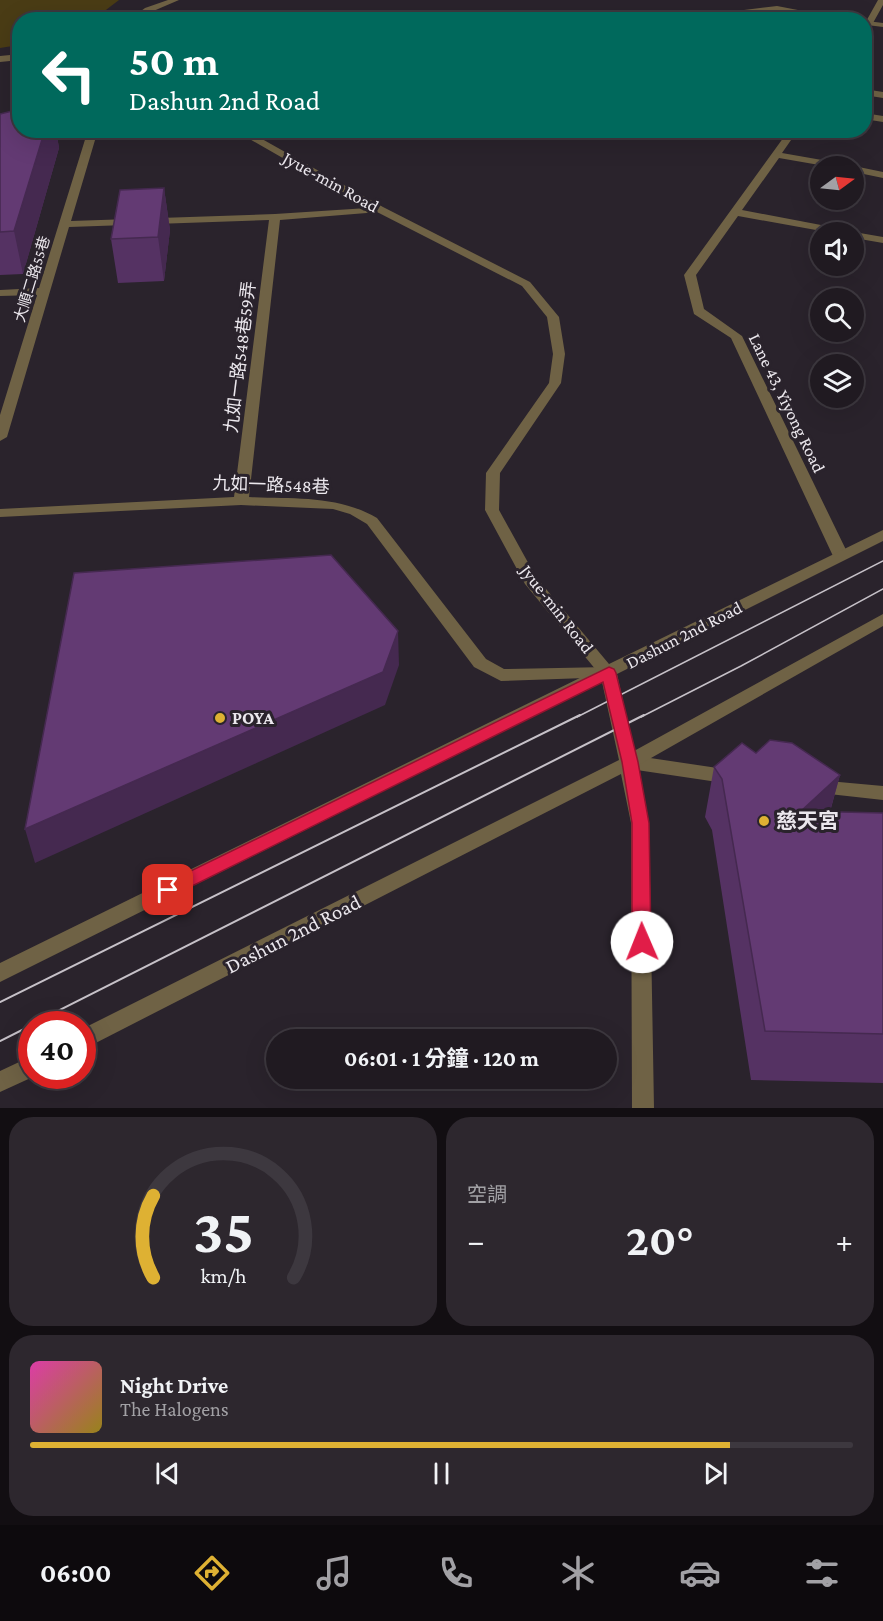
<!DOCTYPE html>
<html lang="zh-TW">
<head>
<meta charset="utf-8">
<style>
  :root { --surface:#201a21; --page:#2d272e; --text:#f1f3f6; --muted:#a2a1a5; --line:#3d383f; --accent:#deb133 }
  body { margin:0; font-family:"Crimson Pro","Noto Sans TC",serif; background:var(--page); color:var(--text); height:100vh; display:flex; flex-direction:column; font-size:22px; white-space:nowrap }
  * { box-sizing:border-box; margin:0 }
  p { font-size:20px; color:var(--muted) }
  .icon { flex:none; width:33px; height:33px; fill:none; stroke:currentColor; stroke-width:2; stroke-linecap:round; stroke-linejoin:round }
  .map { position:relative; height:1108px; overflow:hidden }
  .side { display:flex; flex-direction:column; gap:9px; padding:9px; background:#120e12; flex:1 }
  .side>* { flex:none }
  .banner { position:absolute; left:12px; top:12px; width:860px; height:126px; border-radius:24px; box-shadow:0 6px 24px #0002,0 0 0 2px var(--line); background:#00695c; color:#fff; overflow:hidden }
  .needle { width:39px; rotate:75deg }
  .controls { position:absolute; left:810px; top:156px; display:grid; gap:12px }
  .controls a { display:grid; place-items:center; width:54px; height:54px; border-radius:50%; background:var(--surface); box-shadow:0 6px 24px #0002,0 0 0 2px var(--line); font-size:30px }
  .speed { position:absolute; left:18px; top:1011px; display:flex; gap:12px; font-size:30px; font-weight:700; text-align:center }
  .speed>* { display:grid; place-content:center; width:78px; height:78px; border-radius:50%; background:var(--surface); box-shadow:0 6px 24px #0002,0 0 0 2px var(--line); line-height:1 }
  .speed .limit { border:9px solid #d22; background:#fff; color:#111 }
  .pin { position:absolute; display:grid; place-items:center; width:51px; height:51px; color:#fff; margin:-26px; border-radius:12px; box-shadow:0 3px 9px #0006 }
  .me { position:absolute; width:66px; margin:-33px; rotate:359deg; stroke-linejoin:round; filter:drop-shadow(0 0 4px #0008) }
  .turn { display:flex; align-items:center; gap:21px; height:126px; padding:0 18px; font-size:27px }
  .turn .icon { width:78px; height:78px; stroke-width:2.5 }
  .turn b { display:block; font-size:42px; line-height:51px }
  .big { font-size:45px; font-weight:700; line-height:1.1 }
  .side .card { flex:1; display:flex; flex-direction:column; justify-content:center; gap:9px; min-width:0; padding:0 21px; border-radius:24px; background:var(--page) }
  .side .dial { align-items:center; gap:0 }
  .dial svg { height:156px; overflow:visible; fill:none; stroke:var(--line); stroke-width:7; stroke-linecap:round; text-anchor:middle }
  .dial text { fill:var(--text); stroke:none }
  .song { display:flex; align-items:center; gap:18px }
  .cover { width:72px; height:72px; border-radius:9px; background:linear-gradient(135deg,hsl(320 70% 55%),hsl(50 70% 35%)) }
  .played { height:6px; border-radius:3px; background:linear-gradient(90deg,var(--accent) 85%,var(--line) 85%) }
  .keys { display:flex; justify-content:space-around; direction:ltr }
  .heat { display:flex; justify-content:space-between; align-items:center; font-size:33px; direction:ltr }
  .side .tiles { flex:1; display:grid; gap:9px; grid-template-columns:1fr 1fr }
  .card:last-child { grid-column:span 2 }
  .trip { position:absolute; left:266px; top:1029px; width:351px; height:60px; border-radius:30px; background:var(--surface); box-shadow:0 6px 24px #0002,0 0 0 2px var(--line); font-weight:700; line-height:60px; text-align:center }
  .tab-bar { display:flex; height:96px; justify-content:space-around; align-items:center; background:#0d0a0d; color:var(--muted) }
  .tab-bar .icon { width:42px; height:42px }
  .tab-bar .selected { color:var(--accent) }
  .tab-bar b { font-size:27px; color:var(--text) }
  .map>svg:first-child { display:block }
  .green { fill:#4a3c15 }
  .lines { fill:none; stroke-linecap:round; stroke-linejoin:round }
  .service { fill:#6f6245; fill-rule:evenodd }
  .minor { fill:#6f6245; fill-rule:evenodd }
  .tertiary { fill:#6f6245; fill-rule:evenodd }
  .tram-far1 { stroke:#c6c1c8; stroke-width:1.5 }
  .tram { stroke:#c6c1c8; stroke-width:2 }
  .wall { fill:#553263 }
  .shaded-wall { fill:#452950 }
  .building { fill:#633a73; stroke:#452950; stroke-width:1.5 }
  .route { fill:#e11d48; stroke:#92132f; stroke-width:1.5 }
  .poi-dot { fill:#deb133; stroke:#2a232c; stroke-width:2 }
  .labels { text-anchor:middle; stroke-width:6; stroke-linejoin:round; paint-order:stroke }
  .far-street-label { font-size:15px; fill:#ebe7ed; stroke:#2a232c }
  .street-label { font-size:18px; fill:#ebe7ed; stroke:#2a232c }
  .poi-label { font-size:18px; font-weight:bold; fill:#ebe7ed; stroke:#2a232c; text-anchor:start }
  .near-poi-label { font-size:21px; font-weight:bold; fill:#ebe7ed; stroke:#2a232c; text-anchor:start }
  .near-street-label { font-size:21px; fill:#ebe7ed; stroke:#2a232c }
</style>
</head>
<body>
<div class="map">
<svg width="883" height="1108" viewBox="0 0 883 1108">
  <rect width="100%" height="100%" fill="#2a232c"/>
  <path class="green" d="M 0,0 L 119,0 L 94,19 L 20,20 L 19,45 L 0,48 Z"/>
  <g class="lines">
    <path class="service" d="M 878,0 L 883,0 L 883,5 L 868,32 L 864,34 L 864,25 Z
      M 777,6 L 850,20 C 825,20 800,10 776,11 C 739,11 702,20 664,20 Z
      M 20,54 L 20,60 L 0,62 L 0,56 Z
      M 864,89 L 883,92 L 883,98 L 864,95 Z
      M 864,113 L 883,116 L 883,122 L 864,119 Z
      M 63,130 L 80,130 L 0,154 L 0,148 Z
      M 88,130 L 98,130 L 71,221 L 275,214 L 383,207 L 383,211 L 379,212 L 280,220 L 249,497 C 293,499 338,495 377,518 L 486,659 L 504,669 L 608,667 L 614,669 L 616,673 L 614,677 L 501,681 L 474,667 L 367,524 L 350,514 L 333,509 L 241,505 L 0,517 L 0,509 L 234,497 L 269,220 L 69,227 L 7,437 L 0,441 L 0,415 L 37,295 L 0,296 L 0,290 L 39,288 Z
      M 789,130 L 798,130 L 782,153 L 839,163 L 844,166 L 825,166 L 779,158 L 742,210 L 842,229 L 847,232 L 827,232 L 738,216 L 696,275 L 704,309 L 742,336 L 849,556 L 841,561 L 833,556 L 731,338 L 694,314 L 684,275 Z
      M 852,166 L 854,166 L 883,172 L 883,178 L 854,172 Z
      M 851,232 L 854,232 L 883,237 L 883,243 L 854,238 L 854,232 Z
      M 630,755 L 731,770 L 737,772 L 740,777 L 737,782 L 731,784 L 630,769 L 624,767 L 621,762 L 624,757 Z
      M 817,780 L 883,786 L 883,800 L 811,792 L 808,787 L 811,782 Z"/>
    <path class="minor" d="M 867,21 L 883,23 L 883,27 L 867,25 Z"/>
    <path class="tertiary" d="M 168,0 L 179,0 L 151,12 L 139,20 L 129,20 L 145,8 Z
      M 234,130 L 246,130 L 383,207 L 530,282 L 559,317 L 565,354 L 561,383 L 500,473 L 499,510 L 536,577 L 609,664 L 883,530 L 883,541 L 617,674 L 634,751 L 883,614 L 883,626 L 637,766 L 649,823 L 654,1108 L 632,1108 L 631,823 L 621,774 L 82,1050 L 82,1029 L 619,760 L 602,682 L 0,982 L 0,963 L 596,670 L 525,584 L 485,510 L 486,473 L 549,383 L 553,354 L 547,317 L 522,286 L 375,211 Z
      M 32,1056 L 32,1076 L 35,1076 L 0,1092 L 0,1071 Z"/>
    <path class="tram-far1" d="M 577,717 L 883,561
      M 641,717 L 741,666 L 883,589"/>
    <path class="tram" d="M 0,1002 L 580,715
      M 32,1024 L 644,715
      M 0,1041 L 32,1025"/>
  </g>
  <path class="wall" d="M 0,114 L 20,130 L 56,130 L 59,148 L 23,274 L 0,275 Z
    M 164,188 L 170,230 L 164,281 L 118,283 L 111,239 Z
    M 756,753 L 840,775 L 830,812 L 883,813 L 883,1083 L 751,1080 L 712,830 L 705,817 L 714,767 Z"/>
  <path class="shaded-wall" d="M 45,130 L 56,130 L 59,148 L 23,274 L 14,231 Z
    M 164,188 L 170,230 L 164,281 L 158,237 Z
    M 398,631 L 399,665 L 385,705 L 35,863 L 25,829 Z
    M 840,775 L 826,825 L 801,811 Z"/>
  <path class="building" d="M 16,110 L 20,110 L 20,130 L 45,130 L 14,231 L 0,232 L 0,114 Z
    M 164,188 L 158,237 L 111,239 L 120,190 Z
    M 331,555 L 398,631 L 383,672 L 25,829 L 74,573 Z
    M 770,740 L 792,743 L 840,775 L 801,811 L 883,813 L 883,1034 L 765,1031 L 722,779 L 714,767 L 742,743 L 756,753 Z"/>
  <path class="route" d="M 609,667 L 614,669 L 616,673 L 638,762 L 649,823 L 651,942 L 648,947 L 642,950 L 635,947 L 632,942 L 632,823 L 622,762 L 603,682 L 174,895 L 168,897 L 162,895 L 159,890 L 162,885 Z"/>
  <g class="poi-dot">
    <circle cx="220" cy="718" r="6"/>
    <circle cx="764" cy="821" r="6"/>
  </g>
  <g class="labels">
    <g class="far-street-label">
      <text transform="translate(32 279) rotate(-73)" y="5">大順二路55巷</text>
    </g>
    <g class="street-label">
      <text transform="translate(331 182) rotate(29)" y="6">Jyue-min Road</text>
      <text transform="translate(240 357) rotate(-83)" y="6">九如一路548巷59弄</text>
      <text transform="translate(787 403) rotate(64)" y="6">Lane 43, Yiyong Road</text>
      <text transform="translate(271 485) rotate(2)" y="6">九如一路548巷</text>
      <text transform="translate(557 609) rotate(52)" y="6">Jyue-min Road</text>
      <text transform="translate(684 635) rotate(-27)" y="6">Dashun 2nd Road</text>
    </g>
    <g class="poi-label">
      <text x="232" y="724">POYA</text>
    </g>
    <g class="near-poi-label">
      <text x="776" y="828">慈天宮</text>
    </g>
    <g class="near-street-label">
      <text transform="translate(293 934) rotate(-27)" y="7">Dashun 2nd Road</text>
    </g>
  </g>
</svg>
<div class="controls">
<a><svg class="needle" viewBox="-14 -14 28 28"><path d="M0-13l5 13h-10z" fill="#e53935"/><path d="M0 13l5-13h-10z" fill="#a2a1a5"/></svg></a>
<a><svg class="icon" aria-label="sound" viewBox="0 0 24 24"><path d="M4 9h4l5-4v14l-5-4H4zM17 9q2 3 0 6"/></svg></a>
<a><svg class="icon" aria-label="search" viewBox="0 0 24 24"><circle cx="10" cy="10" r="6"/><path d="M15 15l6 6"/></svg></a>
<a><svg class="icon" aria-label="layers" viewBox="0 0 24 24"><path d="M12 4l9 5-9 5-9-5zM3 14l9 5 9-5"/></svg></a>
</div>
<div class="speed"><div class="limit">40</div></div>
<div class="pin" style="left:168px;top:890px;background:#d93025"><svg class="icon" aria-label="arrive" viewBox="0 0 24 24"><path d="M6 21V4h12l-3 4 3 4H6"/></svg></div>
<svg class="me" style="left:642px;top:942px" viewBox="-20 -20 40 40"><circle r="19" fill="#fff"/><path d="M0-13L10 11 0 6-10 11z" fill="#e11d48"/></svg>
<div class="trip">06:01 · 1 分鐘 · 120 m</div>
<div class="banner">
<div class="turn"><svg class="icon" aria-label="left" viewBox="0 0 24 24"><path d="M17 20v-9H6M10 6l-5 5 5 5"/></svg><div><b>50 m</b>Dashun 2nd Road</div></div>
</div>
</div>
<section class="side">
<div class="tiles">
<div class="card dial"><svg viewBox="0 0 100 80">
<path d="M14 69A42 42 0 1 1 86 69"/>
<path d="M14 69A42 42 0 0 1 14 27" stroke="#deb133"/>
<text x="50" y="56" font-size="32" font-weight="700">35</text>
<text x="50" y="72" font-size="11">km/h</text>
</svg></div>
<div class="card"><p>空調</p>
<div class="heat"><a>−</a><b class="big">20°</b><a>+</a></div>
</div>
<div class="card">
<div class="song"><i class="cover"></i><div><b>Night Drive</b><p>The Halogens</p></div></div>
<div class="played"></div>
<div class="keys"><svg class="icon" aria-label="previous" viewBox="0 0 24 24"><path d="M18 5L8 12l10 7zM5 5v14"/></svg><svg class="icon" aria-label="pause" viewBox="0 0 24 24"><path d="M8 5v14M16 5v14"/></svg><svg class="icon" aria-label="next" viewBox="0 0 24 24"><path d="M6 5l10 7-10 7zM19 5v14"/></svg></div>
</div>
</div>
</section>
<nav class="tab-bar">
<b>06:00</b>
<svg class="icon selected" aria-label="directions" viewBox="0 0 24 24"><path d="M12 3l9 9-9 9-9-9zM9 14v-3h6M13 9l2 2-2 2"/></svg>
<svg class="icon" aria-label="music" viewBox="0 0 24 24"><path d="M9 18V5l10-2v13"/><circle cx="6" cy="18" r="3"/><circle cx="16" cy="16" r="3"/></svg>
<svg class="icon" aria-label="phone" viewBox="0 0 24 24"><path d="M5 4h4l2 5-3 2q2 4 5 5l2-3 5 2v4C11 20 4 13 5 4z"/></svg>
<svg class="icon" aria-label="climate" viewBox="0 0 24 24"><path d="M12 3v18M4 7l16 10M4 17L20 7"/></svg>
<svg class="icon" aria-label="car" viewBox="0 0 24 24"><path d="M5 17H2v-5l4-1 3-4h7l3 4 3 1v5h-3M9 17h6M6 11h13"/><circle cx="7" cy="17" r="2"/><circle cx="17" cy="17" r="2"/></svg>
<svg class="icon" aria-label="filters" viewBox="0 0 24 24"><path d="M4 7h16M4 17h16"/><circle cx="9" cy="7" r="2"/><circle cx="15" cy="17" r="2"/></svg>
</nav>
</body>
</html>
